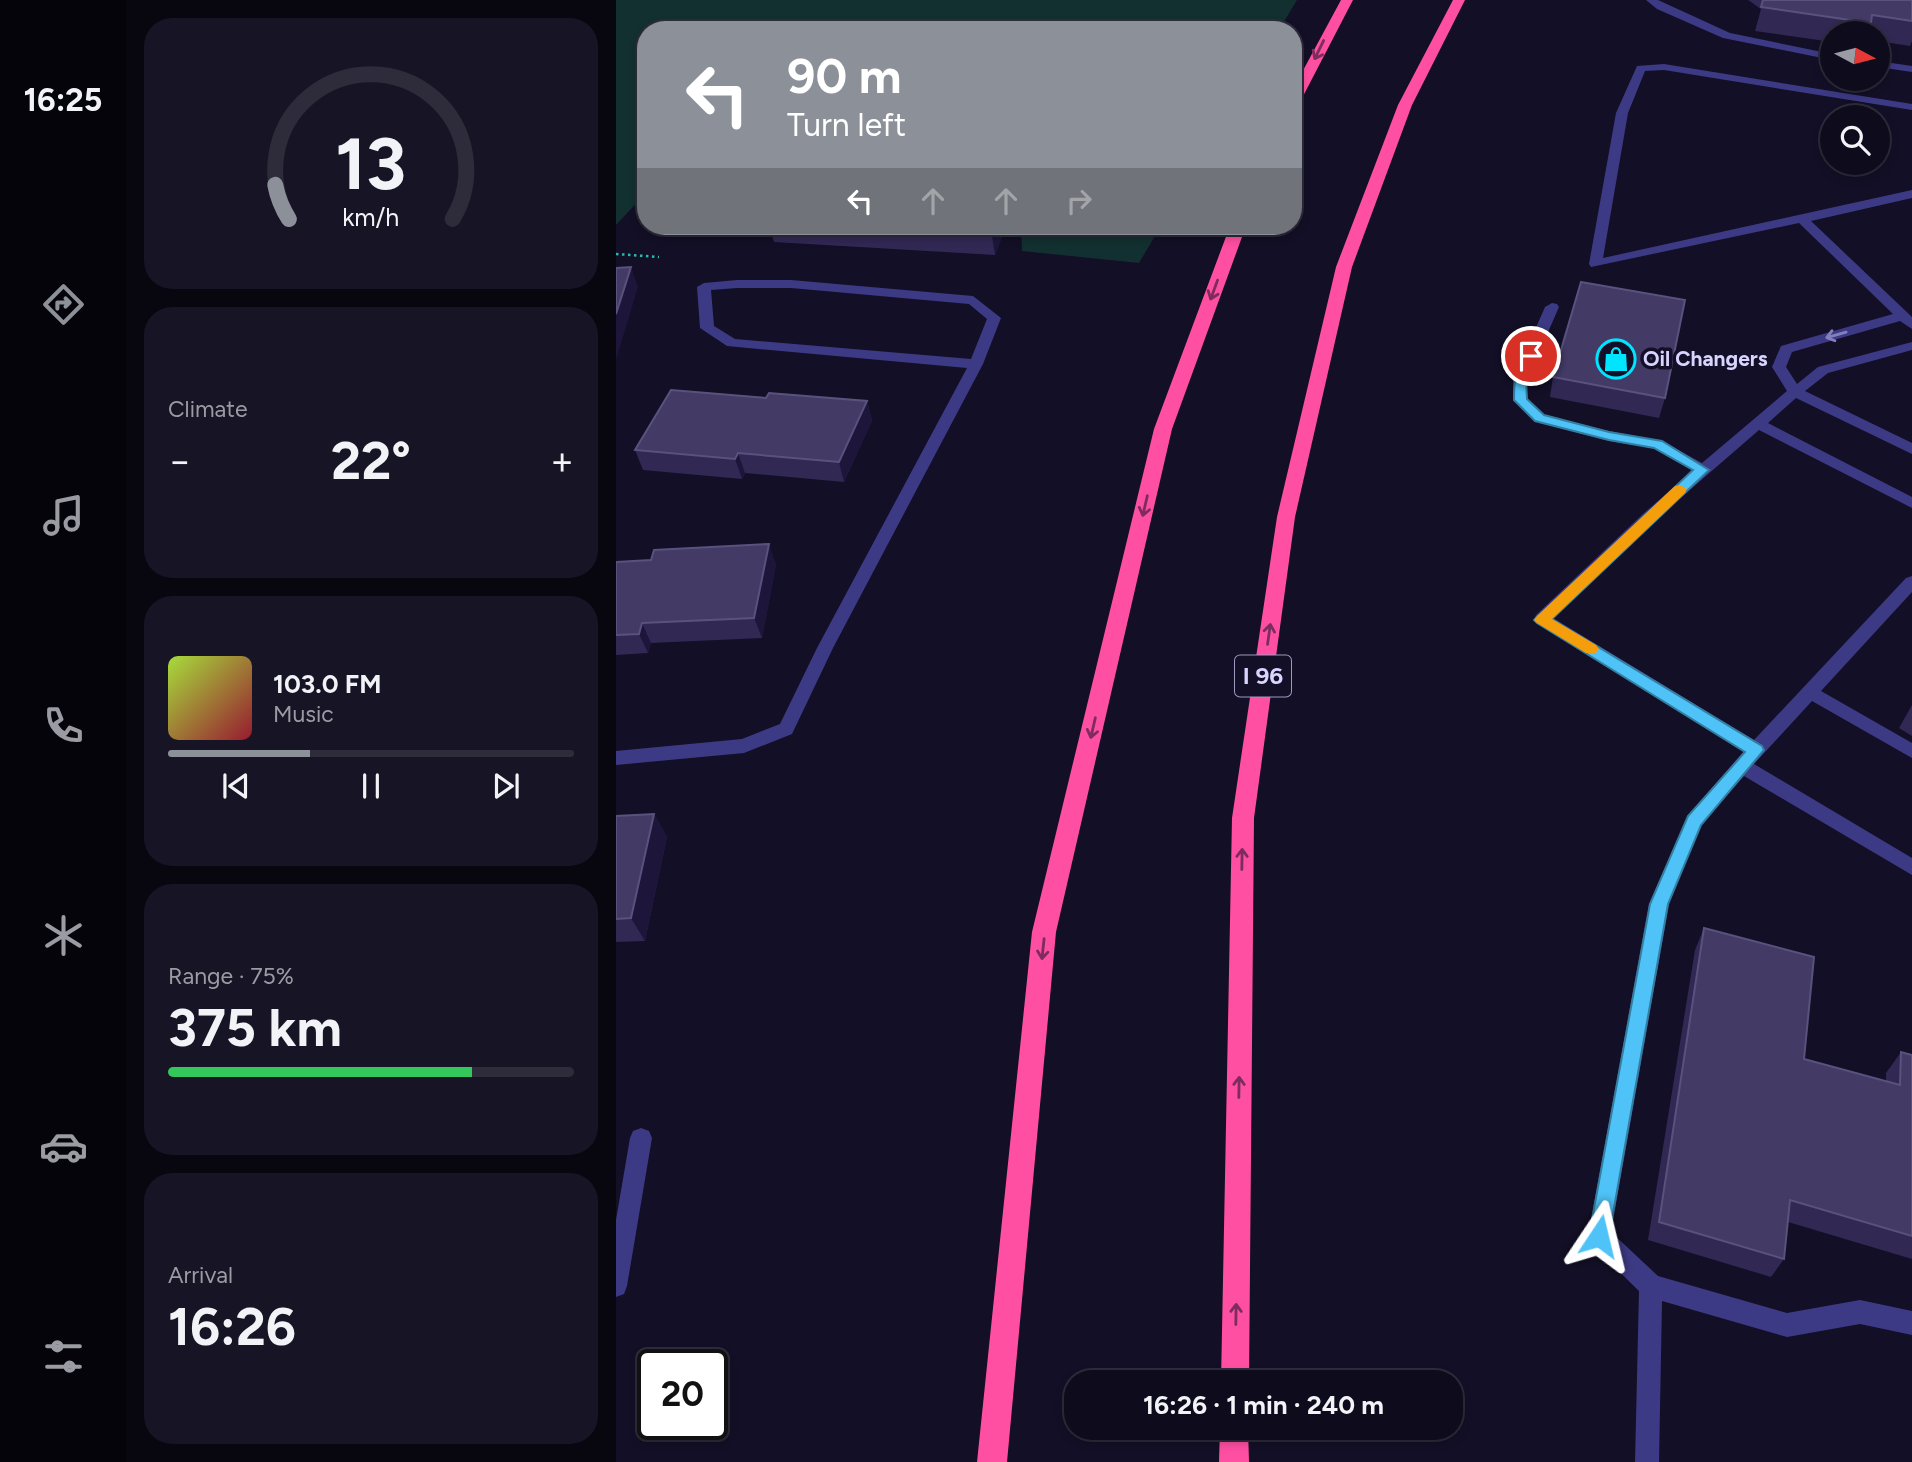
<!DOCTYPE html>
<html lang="en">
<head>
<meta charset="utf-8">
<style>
  :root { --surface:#0e0b1c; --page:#171425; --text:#f1f3f6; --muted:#9b9ba3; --line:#2e2b3b; --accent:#8c9099 }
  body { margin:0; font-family:Figtree,sans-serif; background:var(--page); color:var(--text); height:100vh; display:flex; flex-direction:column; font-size:26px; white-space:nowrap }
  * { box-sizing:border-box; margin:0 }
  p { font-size:23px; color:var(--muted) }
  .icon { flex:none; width:38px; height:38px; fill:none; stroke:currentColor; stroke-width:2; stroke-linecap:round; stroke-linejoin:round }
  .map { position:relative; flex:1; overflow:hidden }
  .side { display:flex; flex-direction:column; gap:18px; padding:18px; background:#08060f; width:490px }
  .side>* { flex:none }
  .banner { position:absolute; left:21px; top:21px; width:665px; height:214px; border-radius:28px; box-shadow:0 4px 10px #0003,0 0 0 2px var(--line); background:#8c9099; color:#fff; overflow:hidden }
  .needle { width:46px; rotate:97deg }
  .fabs { position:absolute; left:1204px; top:21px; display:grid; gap:14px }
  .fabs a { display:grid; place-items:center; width:70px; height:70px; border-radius:50%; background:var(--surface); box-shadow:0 4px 10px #0003,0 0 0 2px var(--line); font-size:35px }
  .speed { position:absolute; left:21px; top:1349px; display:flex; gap:14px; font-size:35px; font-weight:700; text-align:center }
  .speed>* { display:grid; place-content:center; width:91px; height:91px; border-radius:50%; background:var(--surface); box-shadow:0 4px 10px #0003,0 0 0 2px var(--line); line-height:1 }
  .speed .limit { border:4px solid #111; border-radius:10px; background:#fff; color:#111 }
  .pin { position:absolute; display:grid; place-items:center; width:60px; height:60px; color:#fff; margin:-30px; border:4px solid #fff; border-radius:50%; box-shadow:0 2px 7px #0007 }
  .me { position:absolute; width:77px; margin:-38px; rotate:10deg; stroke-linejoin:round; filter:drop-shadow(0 0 5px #0008) }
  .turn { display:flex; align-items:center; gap:24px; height:147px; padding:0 35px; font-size:32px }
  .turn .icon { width:91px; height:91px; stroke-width:2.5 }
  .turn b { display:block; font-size:49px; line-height:60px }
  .lanes { display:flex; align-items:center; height:66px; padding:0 35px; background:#0003; justify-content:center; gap:35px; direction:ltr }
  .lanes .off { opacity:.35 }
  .big { font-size:52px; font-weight:700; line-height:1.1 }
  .side .tile { flex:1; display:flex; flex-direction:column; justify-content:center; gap:10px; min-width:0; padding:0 24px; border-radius:28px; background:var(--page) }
  .side .dial { align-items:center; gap:0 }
  .dial svg { height:182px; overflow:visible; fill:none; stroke:var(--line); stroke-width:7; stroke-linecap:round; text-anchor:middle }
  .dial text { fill:var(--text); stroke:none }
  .song { display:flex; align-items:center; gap:21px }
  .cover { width:84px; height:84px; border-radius:10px; background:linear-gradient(135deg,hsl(80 70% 55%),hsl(350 70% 35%)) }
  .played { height:7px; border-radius:4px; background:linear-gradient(90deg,var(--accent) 35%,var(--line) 35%) }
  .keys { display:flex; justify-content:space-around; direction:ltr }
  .heat { display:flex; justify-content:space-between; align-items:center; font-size:38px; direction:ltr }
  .charge { height:10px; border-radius:5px; background:linear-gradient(90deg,#34c759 75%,var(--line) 0) }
  .trip { position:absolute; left:448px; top:1370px; width:399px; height:70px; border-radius:28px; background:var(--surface); box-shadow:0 4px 10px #0003,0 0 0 2px var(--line); font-weight:700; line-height:70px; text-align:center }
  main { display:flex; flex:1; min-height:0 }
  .menu { display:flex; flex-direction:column; width:126px; justify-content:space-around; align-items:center; background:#06040b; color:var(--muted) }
  .menu .icon { width:49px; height:49px }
  .menu .selected { color:var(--accent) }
  .menu b { font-size:32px; color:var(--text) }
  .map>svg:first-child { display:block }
  .green { fill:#12302f }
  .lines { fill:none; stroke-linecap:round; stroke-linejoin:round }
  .path { stroke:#2fb8b0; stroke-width:2.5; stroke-dasharray:2.5 3.5; stroke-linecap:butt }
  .minor { fill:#3d3a85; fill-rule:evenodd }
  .highway { fill:#ff4fa3; fill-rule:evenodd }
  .wall { fill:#312854 }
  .shaded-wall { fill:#1d163a }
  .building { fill:#433a66; stroke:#5a527e; stroke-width:2 }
  .oneway { stroke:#7d2c5e }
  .oneway2 { stroke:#837fbc }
  .route { fill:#4fc3f7; stroke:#337fa1; stroke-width:2 }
  .slow { fill:#f59e0b }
  .labels { text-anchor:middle; stroke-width:7; stroke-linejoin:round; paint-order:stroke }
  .far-poi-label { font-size:21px; font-weight:bold; fill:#d9d4ff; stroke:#130f26; text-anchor:start }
  .shield { fill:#130f26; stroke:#9e99be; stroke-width:2 }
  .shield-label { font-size:24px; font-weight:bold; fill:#d9d4ff }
</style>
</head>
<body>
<main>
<nav class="menu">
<b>16:25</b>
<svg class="icon selected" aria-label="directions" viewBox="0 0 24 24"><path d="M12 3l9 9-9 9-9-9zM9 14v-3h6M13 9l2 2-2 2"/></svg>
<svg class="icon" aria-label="music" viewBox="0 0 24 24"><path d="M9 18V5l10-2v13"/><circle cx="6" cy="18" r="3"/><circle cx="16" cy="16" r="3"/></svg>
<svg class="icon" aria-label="phone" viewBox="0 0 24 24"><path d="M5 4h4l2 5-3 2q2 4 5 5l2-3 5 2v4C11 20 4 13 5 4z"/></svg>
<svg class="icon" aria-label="climate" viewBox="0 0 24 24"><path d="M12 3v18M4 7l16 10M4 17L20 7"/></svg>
<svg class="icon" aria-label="car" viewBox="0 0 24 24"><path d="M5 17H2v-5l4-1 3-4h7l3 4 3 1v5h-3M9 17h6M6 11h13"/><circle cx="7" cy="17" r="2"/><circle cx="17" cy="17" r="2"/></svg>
<svg class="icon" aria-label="filters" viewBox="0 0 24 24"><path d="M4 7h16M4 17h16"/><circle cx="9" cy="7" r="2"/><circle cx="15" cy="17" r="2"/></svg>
</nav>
<section class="side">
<div class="tile dial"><svg viewBox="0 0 100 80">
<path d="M14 69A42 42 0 1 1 86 69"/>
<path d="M14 69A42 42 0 0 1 8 54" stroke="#8c9099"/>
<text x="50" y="56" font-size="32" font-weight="700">13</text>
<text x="50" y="72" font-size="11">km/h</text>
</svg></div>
<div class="tile"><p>Climate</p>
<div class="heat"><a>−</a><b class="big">22°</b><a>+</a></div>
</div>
<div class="tile">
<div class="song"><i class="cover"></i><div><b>103.0 FM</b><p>Music</p></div></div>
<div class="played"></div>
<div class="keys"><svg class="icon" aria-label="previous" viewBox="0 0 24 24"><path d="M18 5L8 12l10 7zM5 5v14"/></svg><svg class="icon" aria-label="pause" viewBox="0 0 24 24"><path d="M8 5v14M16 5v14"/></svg><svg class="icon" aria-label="next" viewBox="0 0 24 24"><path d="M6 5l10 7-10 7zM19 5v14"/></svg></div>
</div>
<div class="tile"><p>Range · 75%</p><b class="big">375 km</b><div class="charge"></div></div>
<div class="tile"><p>Arrival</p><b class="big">16:26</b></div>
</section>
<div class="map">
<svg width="1296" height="1462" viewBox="0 0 1296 1462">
  <rect width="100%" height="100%" fill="#130f26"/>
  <path class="green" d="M 0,0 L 681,0 L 663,30 L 30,30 L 30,193 L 0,225 Z
    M 405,226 L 545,226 L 523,263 L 406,251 Z"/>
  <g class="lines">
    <path class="path" d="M 0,254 L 43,257"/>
    <path class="minor" d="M 1030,0 L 1042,0 L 1114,33 L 1216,54 L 1216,60 L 1107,38 L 1041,9 Z
      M 1262,61 L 1296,66 L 1296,72 L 1262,67 Z
      M 1048,64 L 1296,104 L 1296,110 L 1048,70 L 1029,71 L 1012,113 L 987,258 L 1296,190 L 1296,198 L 1195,221 L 1296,317 L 1296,329 L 1284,321 L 1176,352 L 1170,367 L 1181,384 L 1202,367 L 1296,342 L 1296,350 L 1212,373 L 1189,391 L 1296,443 L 1296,454 L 1180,398 L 1152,423 L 1296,497 L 1296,508 L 1143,430 L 1038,521 L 937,618 L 1138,740 L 1290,578 L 1296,576 L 1296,592 L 1205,691 L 1296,743 L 1296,758 L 1196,701 L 1138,764 L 1296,858 L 1296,875 L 1128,776 L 1085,825 L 1053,904 L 995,1232 L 1042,1276 L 1171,1313 L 1244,1300 L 1296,1311 L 1296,1335 L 1244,1324 L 1171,1337 L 1046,1301 L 1043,1462 L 1019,1462 L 1023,1291 L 975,1244 L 972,1236 L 1033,904 L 1072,816 L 1128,751 L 920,623 L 918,619 L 920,615 L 1028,513 L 1077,471 L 1037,448 L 993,441 L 918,421 L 897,400 L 897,380 L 929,307 L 936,303 L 941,304 L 943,307 L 911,380 L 911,399 L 928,415 L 993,431 L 1046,441 L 1086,463 L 1171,391 L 1156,367 L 1165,346 L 1277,314 L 1183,223 L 975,267 L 973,264 L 1000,113 L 1021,66 Z
      M 121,280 L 175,280 L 357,296 L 385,318 L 367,364 L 217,648 L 176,734 L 128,753 L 0,765 L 0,751 L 126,739 L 164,724 L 201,648 L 351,368 L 111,346 L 84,328 L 81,287 L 88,283 ZM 121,288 L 175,288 L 353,304 L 371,319 L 355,359 L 119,339 L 98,326 L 95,290 Z
      M 25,1128 L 33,1131 L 36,1138 L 11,1286 L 8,1294 L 0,1297 L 0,1220 L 14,1138 L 17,1131 Z"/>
    <path class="highway" d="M 725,0 L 737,0 L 684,102 L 677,106 L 677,89 Z
      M 837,0 L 849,0 L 796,105 L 736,267 L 679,517 L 638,818 L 633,1382 L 605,1382 L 616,818 L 661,517 L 720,267 L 782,105 Z
      M 614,226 L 630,226 L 556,429 L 440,932 L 391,1462 L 361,1462 L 416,932 L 538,429 Z
      M 604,1428 L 632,1428 L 633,1462 L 603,1462 Z"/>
  </g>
  <path class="wall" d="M 1132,0 L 1296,0 L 1296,41 L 1294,46 L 1262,41 L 1262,33 L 1216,33 L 1216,42 L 1139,31 L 1145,9 Z
    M 153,226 L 390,226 L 379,255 L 158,242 Z
    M 937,377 L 1049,398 L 1043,418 L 934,397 Z
    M 150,398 L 251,401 L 256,421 L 228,482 L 129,473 L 126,479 L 27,470 L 19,450 Z
    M 0,562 L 160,564 L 146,638 L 35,643 L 32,653 L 0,655 Z
    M 1296,705 L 1296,736 L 1283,728 Z
    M 38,814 L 51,837 L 29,941 L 0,942 L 0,816 Z
    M 1088,928 L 1188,1059 L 1270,1081 L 1270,1073 L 1285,1052 L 1296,1055 L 1296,1259 L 1172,1222 L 1168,1259 L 1155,1277 L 1032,1240 L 1079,950 Z"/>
  <path class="shaded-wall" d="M 379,226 L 390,226 L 379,255 L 376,236 Z
    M 15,267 L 22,287 L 0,360 L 0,314 Z
    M 251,401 L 256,421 L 228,482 L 223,462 Z
    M 122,453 L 129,473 L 126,479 L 119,459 Z
    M 153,544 L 160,564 L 146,638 L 138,618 Z
    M 26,623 L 35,643 L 32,653 L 23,634 Z
    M 38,814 L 51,837 L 29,941 L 15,918 Z"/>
  <path class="building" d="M 1147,0 L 1296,0 L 1296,21 L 1256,15 L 1255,23 L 1145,7 Z
    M 205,226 L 379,226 L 376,236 Z
    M 15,267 L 0,314 L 0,268 Z
    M 965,282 L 1069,300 L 1049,398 L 937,377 Z
    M 55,390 L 150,398 L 153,393 L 251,401 L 223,462 L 122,453 L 119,459 L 19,450 Z
    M 153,544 L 138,618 L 26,623 L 23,634 L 0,635 L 0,562 L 35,560 L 38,550 Z
    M 38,814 L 15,918 L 0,919 L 0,816 Z
    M 1088,928 L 1198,957 L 1188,1059 L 1284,1085 L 1285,1052 L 1296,1055 L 1296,1236 L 1174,1200 L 1168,1259 L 1043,1222 Z"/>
  <defs><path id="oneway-shaft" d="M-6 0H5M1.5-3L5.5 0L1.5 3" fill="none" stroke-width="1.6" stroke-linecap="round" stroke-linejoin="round" transform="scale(1.75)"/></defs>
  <g class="oneway">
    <use href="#oneway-shaft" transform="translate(703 50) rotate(116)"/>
    <use href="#oneway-shaft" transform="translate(598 290) rotate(110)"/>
    <use href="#oneway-shaft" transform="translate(529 506) rotate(103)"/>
    <use href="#oneway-shaft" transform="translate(653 634) rotate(-82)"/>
    <use href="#oneway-shaft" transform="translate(477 728) rotate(103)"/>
    <use href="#oneway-shaft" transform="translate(626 859) rotate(-89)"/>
    <use href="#oneway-shaft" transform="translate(427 949) rotate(96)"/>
    <use href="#oneway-shaft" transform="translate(623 1087) rotate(-89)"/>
    <use href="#oneway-shaft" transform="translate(620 1314) rotate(-89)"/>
  </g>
  <use class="oneway2" href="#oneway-shaft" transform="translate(1220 335) rotate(164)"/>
  <path class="route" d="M 915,352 L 921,356 L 910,380 L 911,399 L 928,415 L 993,432 L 1046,441 L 1093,470 L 936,619 L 1146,746 L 1148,750 L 1085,825 L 1052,904 L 993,1236 L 990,1243 L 983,1246 L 976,1243 L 973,1236 L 1034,904 L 1072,816 L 1129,752 L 921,623 L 918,620 L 1077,470 L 1038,448 L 993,440 L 919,421 L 898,400 C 898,385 899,359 915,352 Z"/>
  <path class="slow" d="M 1064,485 L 1071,489 L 1069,493 L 936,619 L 980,645 L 983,649 L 980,653 L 970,653 L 921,623 L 918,620 L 921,616 L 1059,486 Z"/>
  <defs>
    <g id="shop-ring" transform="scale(2.0125)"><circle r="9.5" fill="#130f26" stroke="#00e5ff" stroke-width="1.5"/><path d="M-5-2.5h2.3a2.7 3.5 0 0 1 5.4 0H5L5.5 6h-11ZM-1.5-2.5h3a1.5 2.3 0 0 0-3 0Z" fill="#00e5ff"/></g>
  </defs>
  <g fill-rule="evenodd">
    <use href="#shop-ring" x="1000" y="359"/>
  </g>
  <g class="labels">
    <g class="far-poi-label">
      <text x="1027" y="366">Oil Changers</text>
    </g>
    <rect class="shield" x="619" y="655.5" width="56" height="41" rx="5"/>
    <g class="shield-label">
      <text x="647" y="684">I 96</text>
    </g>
  </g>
</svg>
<div class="fabs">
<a><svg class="needle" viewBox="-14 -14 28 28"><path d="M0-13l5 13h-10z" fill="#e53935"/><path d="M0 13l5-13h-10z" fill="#9b9ba3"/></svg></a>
<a><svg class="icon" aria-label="search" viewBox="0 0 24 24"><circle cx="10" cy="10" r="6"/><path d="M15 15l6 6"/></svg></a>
</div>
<div class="speed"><div class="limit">20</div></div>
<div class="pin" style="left:915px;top:356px;background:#d93025"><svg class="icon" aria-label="arrive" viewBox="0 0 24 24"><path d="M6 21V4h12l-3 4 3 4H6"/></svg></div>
<svg class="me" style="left:983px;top:1236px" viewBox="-20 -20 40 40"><path d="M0-17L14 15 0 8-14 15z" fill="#4fc3f7" stroke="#fff" stroke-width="4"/></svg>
<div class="trip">16:26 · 1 min · 240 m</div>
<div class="banner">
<div class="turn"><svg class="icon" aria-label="left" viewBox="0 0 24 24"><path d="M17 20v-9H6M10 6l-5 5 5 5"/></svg><div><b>90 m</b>Turn left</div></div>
<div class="lanes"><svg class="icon" aria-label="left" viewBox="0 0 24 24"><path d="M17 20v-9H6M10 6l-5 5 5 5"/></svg><svg class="icon off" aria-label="ahead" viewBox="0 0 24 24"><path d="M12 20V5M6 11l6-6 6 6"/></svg><svg class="icon off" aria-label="ahead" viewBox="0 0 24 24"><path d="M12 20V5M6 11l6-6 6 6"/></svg><svg class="icon off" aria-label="right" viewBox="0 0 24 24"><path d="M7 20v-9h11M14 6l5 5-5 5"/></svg></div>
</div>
</div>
</main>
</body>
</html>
